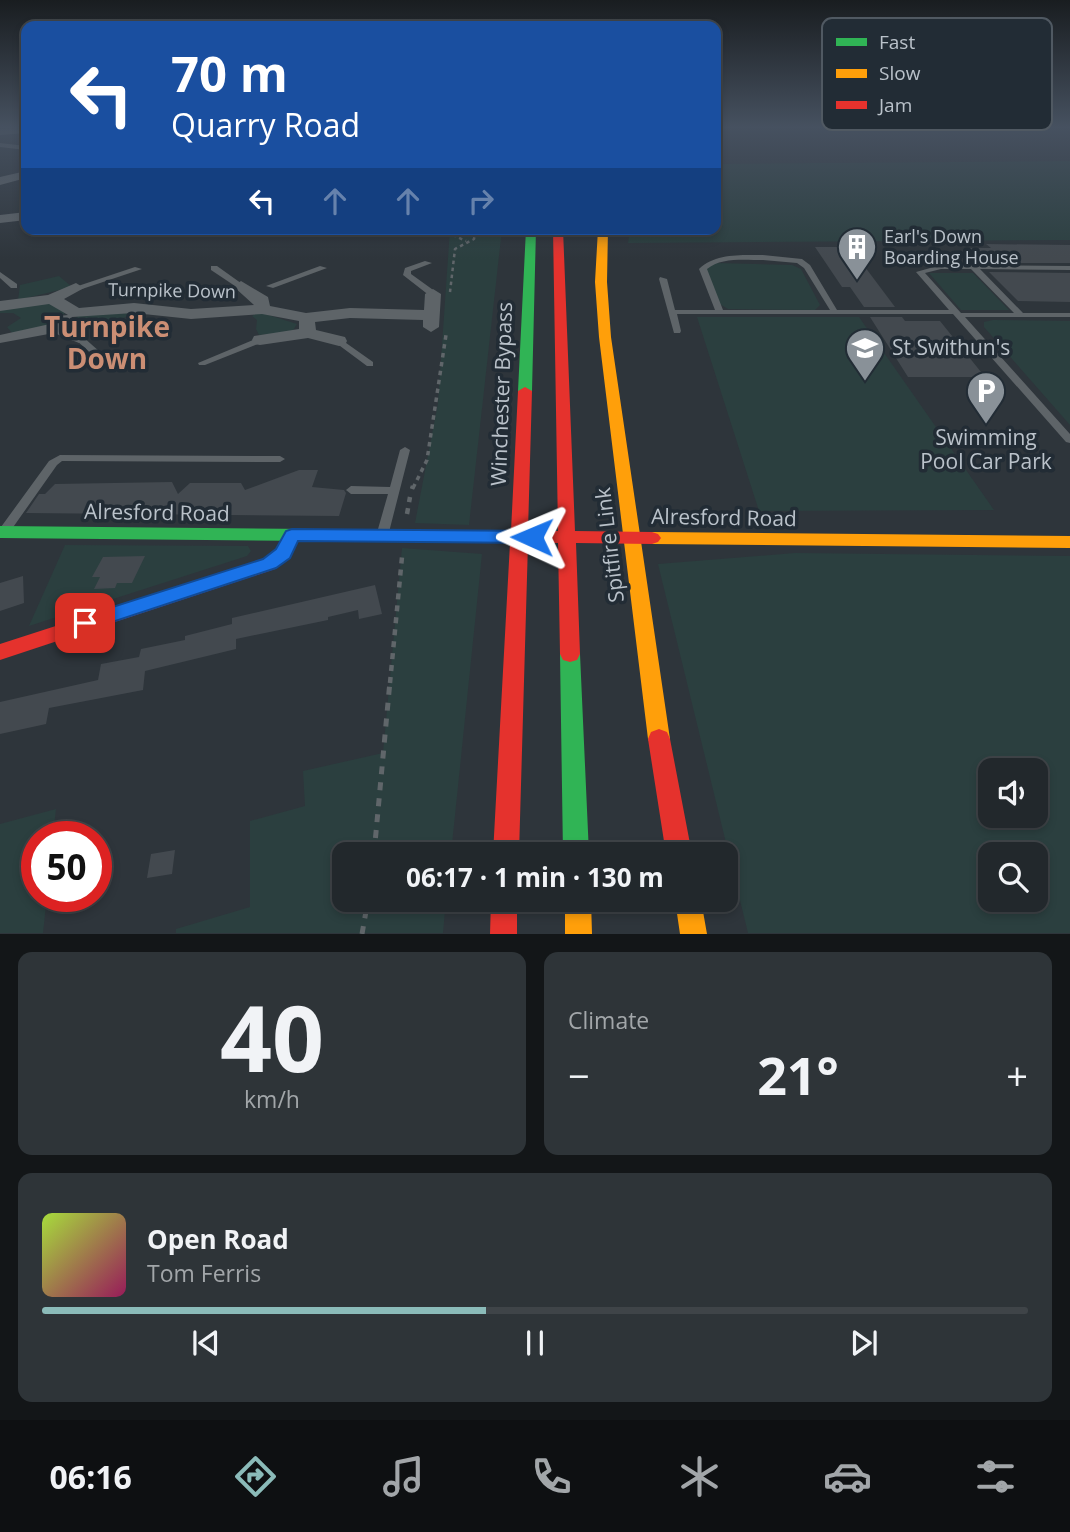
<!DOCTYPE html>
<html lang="en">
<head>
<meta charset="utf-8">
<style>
  :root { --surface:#22282c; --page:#2e3438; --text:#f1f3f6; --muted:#a2a6a9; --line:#3f4448; --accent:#8bbbb9 }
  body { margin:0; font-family:"Open Sans",sans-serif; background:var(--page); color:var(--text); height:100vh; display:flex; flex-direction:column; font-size:26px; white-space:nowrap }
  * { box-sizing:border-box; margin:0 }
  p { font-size:23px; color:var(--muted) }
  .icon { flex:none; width:38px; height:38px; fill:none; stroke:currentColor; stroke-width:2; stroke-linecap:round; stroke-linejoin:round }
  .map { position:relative; height:934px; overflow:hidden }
  .side { display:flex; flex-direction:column; gap:18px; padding:18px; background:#131618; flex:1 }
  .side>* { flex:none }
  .banner { position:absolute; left:21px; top:21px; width:700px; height:214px; border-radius:14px; box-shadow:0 4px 10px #0003,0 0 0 2px var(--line); background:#1a4fa0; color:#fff; overflow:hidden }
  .buttons { position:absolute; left:978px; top:758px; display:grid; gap:14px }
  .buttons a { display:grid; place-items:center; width:70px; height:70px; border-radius:14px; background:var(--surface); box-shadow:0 4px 10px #0003,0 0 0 2px var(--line); font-size:35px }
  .speed { position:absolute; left:21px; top:821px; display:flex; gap:14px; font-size:35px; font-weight:700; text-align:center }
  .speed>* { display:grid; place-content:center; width:91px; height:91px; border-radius:50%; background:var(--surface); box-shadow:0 4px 10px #0003,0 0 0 2px var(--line); line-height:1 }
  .speed .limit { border:10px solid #d22; background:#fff; color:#111 }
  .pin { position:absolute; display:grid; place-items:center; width:60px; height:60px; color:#fff; margin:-30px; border-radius:14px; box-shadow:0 4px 10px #0006 }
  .me { position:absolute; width:77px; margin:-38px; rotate:271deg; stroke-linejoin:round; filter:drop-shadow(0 0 5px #0008) }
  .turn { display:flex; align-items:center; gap:24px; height:147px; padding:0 35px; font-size:32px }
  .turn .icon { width:91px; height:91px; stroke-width:2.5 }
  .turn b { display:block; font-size:49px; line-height:60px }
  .lanes { display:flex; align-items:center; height:66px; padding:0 35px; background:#0003; justify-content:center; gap:35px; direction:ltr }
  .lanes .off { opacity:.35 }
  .big { font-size:52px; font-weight:700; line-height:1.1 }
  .side .widget { flex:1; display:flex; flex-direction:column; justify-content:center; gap:10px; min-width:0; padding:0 24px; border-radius:14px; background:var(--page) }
  .side .dial { align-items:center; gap:0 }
  .dial b { font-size:91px; line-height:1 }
  .song { display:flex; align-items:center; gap:21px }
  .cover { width:84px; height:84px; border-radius:10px; background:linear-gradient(135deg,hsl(80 70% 55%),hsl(330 70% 35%)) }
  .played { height:7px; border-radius:4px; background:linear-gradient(90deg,var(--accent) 45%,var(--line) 45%) }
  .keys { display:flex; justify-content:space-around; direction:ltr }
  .heat { display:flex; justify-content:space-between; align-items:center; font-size:38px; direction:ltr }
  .side .tiles { flex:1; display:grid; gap:18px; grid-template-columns:1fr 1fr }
  .widget:last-child { grid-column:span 2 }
  .trip { position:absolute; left:332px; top:842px; width:406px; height:70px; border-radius:14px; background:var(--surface); box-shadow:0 4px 10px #0003,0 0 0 2px var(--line); font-weight:700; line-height:70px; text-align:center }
  .dock { display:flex; height:112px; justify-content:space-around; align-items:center; background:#0e1012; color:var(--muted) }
  .dock .icon { width:49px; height:49px }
  .dock .on { color:var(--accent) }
  .dock b { font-size:32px; color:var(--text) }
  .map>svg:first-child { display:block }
  .green { fill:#2b3f3f; fill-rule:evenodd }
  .building { fill:#43494f }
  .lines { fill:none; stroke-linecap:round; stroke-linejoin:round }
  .path-far3 { stroke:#60666a; stroke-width:2.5; stroke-dasharray:3.5 3.5; stroke-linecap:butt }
  .path-far2 { stroke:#60666a; stroke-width:3.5; stroke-dasharray:4.5 4.5; stroke-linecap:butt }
  .path-far1 { stroke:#60666a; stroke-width:4.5; stroke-dasharray:6 6; stroke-linecap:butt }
  .path { stroke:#60666a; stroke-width:5; stroke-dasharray:8 8; stroke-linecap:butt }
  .lane { fill:#5e6468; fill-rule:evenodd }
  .street { fill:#5e6468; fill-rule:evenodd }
  .fast { fill:#30b455; fill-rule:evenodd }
  .slow { fill:#ff9f0a; fill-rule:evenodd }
  .jam { fill:#e5322d; fill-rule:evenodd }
  .route { fill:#1a73e8; stroke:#114b97; stroke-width:2 }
  .labels { text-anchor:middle; stroke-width:7; stroke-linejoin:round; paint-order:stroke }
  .far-poi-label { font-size:18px; fill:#bac2ca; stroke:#222c35; text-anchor:start }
  .far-street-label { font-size:18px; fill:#bac2ca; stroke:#222c35 }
  .poi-label { font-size:21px; fill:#bac2ca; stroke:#222c35; text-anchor:start }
  .street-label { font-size:21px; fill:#bac2ca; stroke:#222c35 }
  .district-label { font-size:28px; font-weight:bold; fill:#cb8e74; stroke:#222c35 }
  .key { fill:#222c35; stroke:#505962; stroke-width:2 }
  .key-label { font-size:19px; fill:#bac2ca }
</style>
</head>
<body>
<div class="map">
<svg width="1070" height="934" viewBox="0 0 1070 934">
  <rect width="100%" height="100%" fill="#2e353b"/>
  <path class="green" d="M 1070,161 L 1070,240 L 628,243 L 630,229 L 716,229 L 716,164 Z
    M 450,229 L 502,229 L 469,525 L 415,523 L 438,403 Z
    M 715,263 L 792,265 L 801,269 L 820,305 L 815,310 L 728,309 L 718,303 L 704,269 Z
    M 929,273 L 973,273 L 1009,310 L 961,310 Z
    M 59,276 L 72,287 L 18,300 L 20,285 Z
    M 47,301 L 65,313 L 49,328 L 12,333 L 7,327 L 21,318 L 13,313 L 0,313 L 0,308 Z
    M 259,312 L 297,324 L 292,332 L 259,335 L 256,329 L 257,320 L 252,316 Z
    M 137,313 L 92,329 L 67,330 L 70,321 L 80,315 Z
    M 697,317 L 859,317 L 994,510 L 759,511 Z
    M 993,320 L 1070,321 L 1070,425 L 984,327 L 984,322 Z
    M 65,545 L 248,546 L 251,551 L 247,556 L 29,626 Z
    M 402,548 L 482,554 L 451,854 L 345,854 L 345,900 L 446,900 L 443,933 L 176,933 L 176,929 L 250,907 L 250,821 L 305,806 L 303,771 L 383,753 Z
    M 795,553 L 1070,556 L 1070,933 L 748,933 L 658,564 ZM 990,770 L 1036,770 L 1036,816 L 990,816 ZM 990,854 L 1036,854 L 1036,900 L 990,900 Z
    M 56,809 L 53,836 L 37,836 L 37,896 L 47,896 L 43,933 L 0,933 L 0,824 Z"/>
  <path class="building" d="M 986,244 L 1070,245 L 1070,263 L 980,263 L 966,248 L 991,248 Z
    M 815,247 L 850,247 L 895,307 L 864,307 L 850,287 L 842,287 Z
    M 989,272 L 1070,273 L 1070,302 L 1018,301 Z
    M 870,317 L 902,317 L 905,321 L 940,321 L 985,377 L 908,377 Z
    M 299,470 L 318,470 L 312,487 L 344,490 L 346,493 L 339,516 L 26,513 L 39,494 L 45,494 L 55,484 L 172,482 L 178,494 L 190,483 L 241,483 L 245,490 Z
    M 145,556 L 132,583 L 117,583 L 115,588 L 94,589 L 100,577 L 92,577 L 103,557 Z
    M 23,576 L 24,603 L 0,611 L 0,583 Z
    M 375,585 L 382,614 L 359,619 L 358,610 L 328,617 L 328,620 L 236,639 L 236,649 L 145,671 L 143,690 L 49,708 L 46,724 L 0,734 L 0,702 L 98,680 L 101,664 L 139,657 L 141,649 L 185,640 L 185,636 L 232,624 L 232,618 Z
    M 175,850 L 172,874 L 147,878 L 151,854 Z"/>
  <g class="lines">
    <path class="path-far3" d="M 440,229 L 466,241
      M 450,292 L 455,249 L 474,239 L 476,229"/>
    <path class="path-far2" d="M 413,488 L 427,460 L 446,335"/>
    <path class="path-far1" d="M 412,489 L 413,486
      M 407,514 L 410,497
      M 390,683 L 402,557"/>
    <path class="path" d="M 374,854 L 390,681
      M 362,934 L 368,900"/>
    <path class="lane" d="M 0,143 L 26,146 L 26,150 L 0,147 Z
      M 763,255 L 802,259 L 810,265 L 837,310 L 949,310 L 916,272 L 941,265 L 1070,266 L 1070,270 L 980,269 L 1023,313 L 1070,313 L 1070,317 L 965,317 L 1070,434 L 1070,443 L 1066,442 L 953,314 L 677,314 L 681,331 L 680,333 L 674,333 L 659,279 L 660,277 L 667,279 L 675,310 L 715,310 L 699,269 C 715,253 742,255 763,255 ZM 763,260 L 797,263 L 804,268 L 830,310 L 723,310 L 707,269 C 721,257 745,260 763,260 ZM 941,269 L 971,269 L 1014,313 L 961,313 L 925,273 Z
      M 425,261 L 432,263 L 411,271 L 411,274 L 436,292 L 436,296 L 430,296 L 403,275 L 405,268 Z
      M 211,266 L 217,266 L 245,286 L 238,288 L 211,270 Z
      M 320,266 L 327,268 L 273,288 L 266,286 Z
      M 135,267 L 142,269 L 79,290 L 72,288 Z
      M 0,272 L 17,284 L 17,288 L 11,288 L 0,278 Z
      M 79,335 L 82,336 L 109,360 L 109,364 L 103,364 L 76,340 L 76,336 Z
      M 260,337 L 263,338 L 263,342 L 205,365 L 199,365 L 198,363 Z
      M 339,338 L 373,362 L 373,366 L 367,366 L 336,343 L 335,341 Z
      M 405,447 L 410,450 L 388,536 L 386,539 L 378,539 L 376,536 L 388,494 L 351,494 L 346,490 L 351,486 L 390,487 L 400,450 Z
      M 60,455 L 280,456 L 285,459 L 280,462 L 62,461 L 57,465 L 9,533 L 1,533 L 1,527 L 49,461 Z"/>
    <path class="street" d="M 26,128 L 26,133 L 0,135 L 0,129 Z
      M 26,171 L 26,178 L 0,185 L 0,177 Z
      M 26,212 L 26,220 L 0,223 L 0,215 Z
      M 241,281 L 268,297 L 270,306 L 306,313 L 350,308 L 424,310 L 425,294 L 433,289 L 441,294 L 439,327 L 431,332 L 423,327 L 423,320 L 350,318 L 315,322 L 316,330 L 345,337 L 347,341 L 345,345 L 339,346 L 308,338 L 260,345 L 254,344 L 252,340 L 254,336 L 299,329 L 299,321 L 262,314 L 191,319 L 134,313 L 72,317 L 67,327 L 87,338 L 79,343 L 54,333 L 0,343 L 0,335 L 50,324 L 59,316 L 68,315 L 49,304 L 0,311 L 0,301 L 48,295 L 76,283 L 84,288 L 64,299 L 79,308 L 134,303 L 191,309 L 254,305 L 233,286 Z"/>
    <path class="fast" d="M 526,229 L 536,229 L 532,391 L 525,395 L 518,391 Z
      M 0,526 L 425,530 L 431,532 L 434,536 L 431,540 L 425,542 L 0,538 Z
      M 570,646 L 577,648 L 580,654 L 589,854 L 563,854 L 560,654 L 563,648 Z"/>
    <path class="slow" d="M 598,229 L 608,229 L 607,282 L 611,337 L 670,739 L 667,746 L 659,749 L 651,746 L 648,739 L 599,337 L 595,282 Z
      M 652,532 L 1070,536 L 1070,548 L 652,544 L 646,542 L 643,538 L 646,534 Z
      M 565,900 L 591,900 L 592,934 L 565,934 Z
      M 675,900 L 701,900 L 707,934 L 680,934 Z"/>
    <path class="jam" d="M 553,229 L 563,229 L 575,531 L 652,532 L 658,534 L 661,538 L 658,542 L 652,544 L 576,543 L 580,654 L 577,660 L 570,662 L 563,660 L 560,654 L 558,543 L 528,543 L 519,854 L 493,854 L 510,543 L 425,542 L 419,540 L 416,536 L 419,532 L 425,530 L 511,531 L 518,391 L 525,387 L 532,391 L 528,531 L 558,531 Z
      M 292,529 L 298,531 L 301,535 L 289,559 L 275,569 L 0,660 L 0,644 L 263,559 L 276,550 L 286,531 Z
      M 659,729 L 667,732 L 670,739 L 692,854 L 666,854 L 648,739 L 651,732 Z
      M 491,900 L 517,900 L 517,934 L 490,934 Z"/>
  </g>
  <linearGradient id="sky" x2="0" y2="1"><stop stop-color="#191d20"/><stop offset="0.49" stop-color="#465160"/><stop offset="1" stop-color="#465160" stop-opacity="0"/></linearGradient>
  <rect width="1070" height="259" fill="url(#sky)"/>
  <path class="route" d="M 292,529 L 532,531 L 540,537 L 532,543 L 298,541 L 290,558 L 276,568 L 85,631 L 78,629 L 75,623 L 78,618 L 263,559 L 276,549 L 286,531 Z"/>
  <defs>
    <g id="building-pin" transform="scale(2.0125)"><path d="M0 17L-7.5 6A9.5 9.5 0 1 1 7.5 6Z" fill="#899198" stroke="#222c35"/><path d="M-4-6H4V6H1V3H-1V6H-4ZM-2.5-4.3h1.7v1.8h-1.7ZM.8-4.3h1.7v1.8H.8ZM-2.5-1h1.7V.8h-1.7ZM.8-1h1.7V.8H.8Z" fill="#fff"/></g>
    <g id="school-pin" transform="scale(2.0125)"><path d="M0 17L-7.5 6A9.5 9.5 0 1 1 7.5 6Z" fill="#899198" stroke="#222c35"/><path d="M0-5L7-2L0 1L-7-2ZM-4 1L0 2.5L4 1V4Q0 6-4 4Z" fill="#fff"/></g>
    <g id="parking-pin" transform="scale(2.0125)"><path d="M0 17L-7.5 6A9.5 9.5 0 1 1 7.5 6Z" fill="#899198" stroke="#222c35"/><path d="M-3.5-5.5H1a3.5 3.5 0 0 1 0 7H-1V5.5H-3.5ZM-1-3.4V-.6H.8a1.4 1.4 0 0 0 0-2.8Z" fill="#fff"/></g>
  </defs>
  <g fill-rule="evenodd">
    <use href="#building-pin" x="857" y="247"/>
    <use href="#school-pin" x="865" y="348"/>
    <use href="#parking-pin" x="986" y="391"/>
  </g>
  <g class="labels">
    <g class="far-poi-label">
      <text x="884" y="243">Earl's Down<tspan x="884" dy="21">Boarding House</tspan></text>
    </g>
    <g class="far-street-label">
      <text transform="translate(172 291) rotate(1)" y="6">Turnpike Down</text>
    </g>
    <g class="poi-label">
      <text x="892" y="355">St Swithun's</text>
      <text x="986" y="445" text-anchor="middle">Swimming<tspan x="986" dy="24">Pool Car Park</tspan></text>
    </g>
    <g class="street-label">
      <text transform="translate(502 394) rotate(-88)" y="7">Winchester Bypass</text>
      <text transform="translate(157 513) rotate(1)" y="7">Alresford Road</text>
      <text transform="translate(724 518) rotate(1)" y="7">Alresford Road</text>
      <text transform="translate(610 545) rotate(-97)" y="7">Spitfire Link</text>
    </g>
    <g class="district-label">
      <text x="107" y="337">Turnpike<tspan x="107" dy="32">Down</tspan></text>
    </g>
  </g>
  <rect x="822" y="18" width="230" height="112" rx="10" class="key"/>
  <rect x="836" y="38" width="31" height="8" fill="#30b455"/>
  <rect x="836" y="69" width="31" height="9" fill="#ff9f0a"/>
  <rect x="836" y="101" width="31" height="8" fill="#e5322d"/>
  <g class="key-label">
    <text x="879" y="49">Fast</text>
    <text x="879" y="80">Slow</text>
    <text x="879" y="112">Jam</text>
  </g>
</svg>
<div class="buttons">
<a><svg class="icon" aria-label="sound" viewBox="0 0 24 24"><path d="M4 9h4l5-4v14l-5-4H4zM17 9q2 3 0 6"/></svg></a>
<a><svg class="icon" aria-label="search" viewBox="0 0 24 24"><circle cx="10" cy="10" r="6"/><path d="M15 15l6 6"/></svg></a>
</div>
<div class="speed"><div class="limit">50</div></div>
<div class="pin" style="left:85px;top:623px;background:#d93025"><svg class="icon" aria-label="arrive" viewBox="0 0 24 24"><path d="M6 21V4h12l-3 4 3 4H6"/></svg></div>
<svg class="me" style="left:532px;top:537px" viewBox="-20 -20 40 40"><path d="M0-17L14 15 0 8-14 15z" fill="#1a73e8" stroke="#fff" stroke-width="4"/></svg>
<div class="trip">06:17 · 1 min · 130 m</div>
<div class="banner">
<div class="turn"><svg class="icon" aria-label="left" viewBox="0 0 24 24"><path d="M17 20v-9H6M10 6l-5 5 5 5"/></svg><div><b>70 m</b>Quarry Road</div></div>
<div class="lanes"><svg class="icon" aria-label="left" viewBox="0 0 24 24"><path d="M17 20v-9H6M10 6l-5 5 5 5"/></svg><svg class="icon off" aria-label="ahead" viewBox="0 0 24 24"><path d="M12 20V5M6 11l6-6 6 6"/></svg><svg class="icon off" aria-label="ahead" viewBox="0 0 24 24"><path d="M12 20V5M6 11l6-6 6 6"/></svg><svg class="icon off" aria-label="right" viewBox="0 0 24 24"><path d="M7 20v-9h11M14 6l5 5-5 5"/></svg></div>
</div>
</div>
<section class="side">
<div class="tiles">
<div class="widget dial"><b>40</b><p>km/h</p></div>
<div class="widget"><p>Climate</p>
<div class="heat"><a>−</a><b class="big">21°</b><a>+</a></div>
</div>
<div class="widget">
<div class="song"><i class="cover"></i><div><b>Open Road</b><p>Tom Ferris</p></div></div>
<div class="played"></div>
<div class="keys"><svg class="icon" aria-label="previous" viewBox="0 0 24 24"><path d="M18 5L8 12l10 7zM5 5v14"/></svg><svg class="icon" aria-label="pause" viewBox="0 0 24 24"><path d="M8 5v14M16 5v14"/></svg><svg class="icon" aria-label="next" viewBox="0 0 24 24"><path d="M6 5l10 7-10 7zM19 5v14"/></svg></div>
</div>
</div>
</section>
<nav class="dock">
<b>06:16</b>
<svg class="icon on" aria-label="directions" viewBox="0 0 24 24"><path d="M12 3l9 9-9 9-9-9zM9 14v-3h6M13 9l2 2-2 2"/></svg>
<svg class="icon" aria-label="music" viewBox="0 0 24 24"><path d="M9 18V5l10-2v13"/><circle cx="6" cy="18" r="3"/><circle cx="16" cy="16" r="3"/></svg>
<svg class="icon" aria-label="phone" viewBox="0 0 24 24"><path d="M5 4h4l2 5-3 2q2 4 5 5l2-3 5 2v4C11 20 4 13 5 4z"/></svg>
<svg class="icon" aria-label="climate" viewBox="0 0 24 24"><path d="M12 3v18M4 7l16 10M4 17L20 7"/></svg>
<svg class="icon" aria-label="car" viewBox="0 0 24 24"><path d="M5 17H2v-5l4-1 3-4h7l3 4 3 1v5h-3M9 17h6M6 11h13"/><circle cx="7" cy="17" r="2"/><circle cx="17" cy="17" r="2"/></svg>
<svg class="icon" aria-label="filters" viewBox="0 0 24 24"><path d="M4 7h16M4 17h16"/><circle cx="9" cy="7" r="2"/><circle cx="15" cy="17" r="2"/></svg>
</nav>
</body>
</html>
